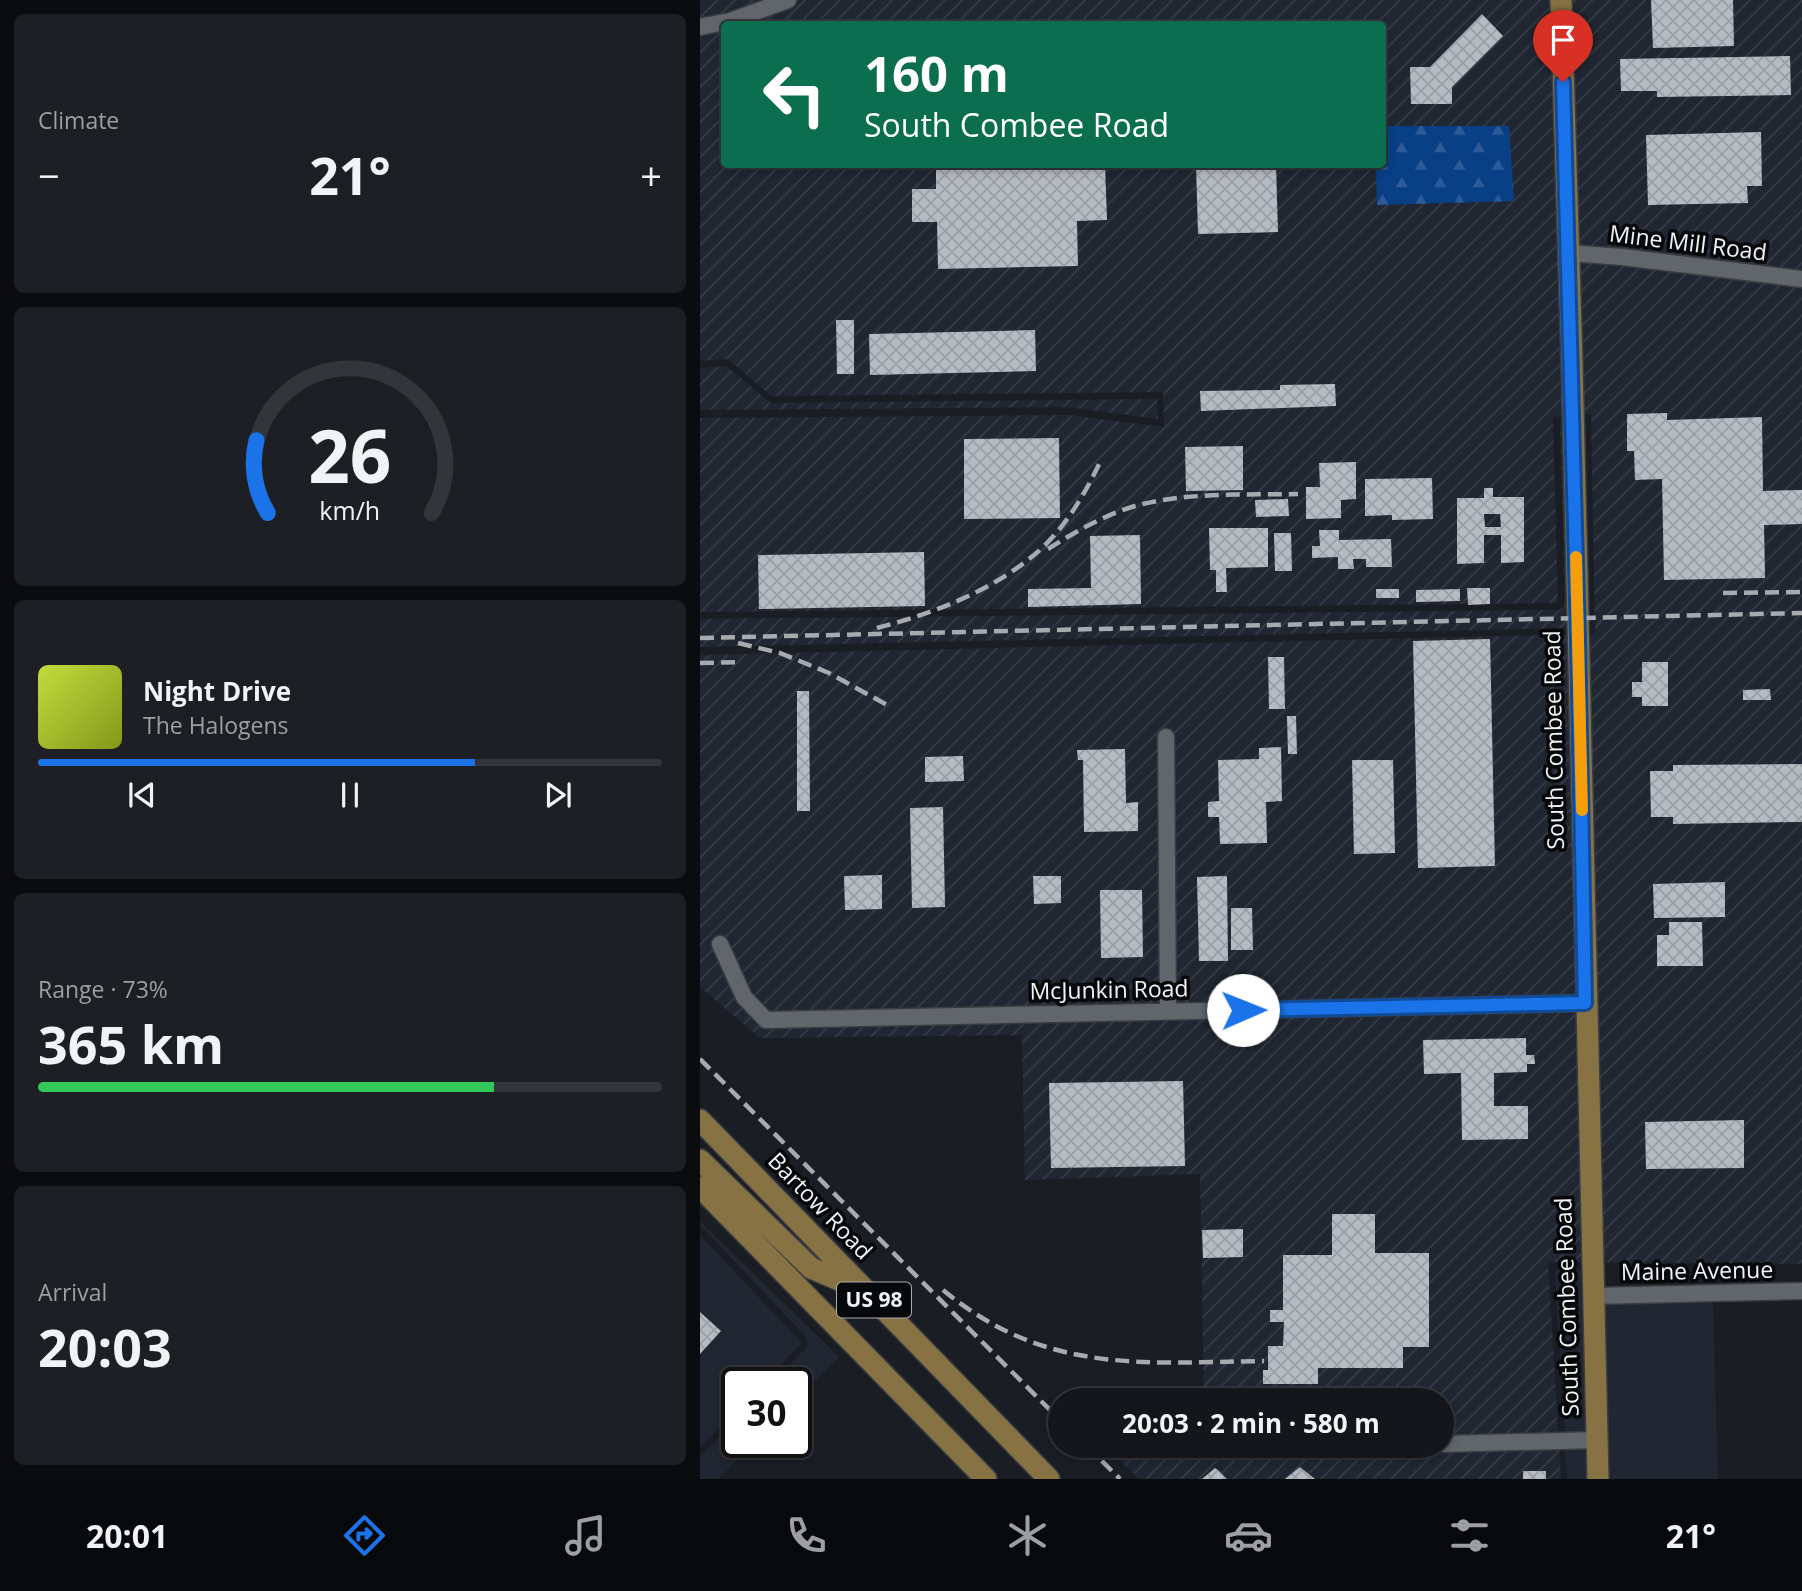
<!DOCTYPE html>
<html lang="en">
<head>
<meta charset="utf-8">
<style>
  :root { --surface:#14161b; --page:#1d1f24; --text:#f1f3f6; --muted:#9d9fa3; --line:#33353a; --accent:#1a73e8 }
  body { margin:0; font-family:"Open Sans",sans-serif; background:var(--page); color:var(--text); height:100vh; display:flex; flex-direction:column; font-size:26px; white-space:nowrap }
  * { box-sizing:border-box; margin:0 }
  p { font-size:23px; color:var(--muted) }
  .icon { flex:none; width:38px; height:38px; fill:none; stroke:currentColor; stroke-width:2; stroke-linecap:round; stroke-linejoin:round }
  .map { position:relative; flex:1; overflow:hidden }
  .panel { display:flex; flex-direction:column; gap:14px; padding:14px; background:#0b0c0f; width:700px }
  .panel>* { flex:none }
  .top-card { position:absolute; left:21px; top:21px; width:665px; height:147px; border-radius:7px; box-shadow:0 4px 10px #0003,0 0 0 2px var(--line); background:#0b6e4f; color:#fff; overflow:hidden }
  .speed { position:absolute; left:21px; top:1367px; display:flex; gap:14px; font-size:35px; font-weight:700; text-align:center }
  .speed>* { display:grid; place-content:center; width:91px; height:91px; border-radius:50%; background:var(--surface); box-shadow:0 4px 10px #0003,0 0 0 2px var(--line); line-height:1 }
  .speed .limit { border:4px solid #111; border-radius:10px; background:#fff; color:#111 }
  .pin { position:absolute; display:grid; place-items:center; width:60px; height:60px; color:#fff; margin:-72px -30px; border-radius:50% 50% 50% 0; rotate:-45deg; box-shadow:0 0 7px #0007 }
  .pin .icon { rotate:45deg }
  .me { position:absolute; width:77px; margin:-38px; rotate:89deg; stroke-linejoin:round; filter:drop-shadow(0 0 5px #0008) }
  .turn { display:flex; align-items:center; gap:24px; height:147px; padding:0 28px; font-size:32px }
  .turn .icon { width:91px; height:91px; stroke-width:2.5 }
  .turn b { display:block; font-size:49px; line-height:60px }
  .big { font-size:52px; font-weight:700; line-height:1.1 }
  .panel .widget { flex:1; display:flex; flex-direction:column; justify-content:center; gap:10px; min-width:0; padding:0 24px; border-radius:10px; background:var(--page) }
  .panel .dial { align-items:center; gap:0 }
  .dial svg { height:182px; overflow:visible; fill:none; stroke:var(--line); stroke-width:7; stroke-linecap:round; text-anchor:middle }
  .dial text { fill:var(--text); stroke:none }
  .song { display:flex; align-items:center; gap:21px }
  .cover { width:84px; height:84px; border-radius:10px; background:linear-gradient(135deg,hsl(70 70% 55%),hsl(70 70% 35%)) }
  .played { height:7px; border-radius:4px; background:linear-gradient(90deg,var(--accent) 70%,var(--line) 70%) }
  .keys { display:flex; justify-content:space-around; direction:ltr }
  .heat { display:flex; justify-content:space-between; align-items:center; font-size:38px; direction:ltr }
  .charge { height:10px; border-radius:5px; background:linear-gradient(90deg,#34c759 73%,var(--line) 0) }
  .trip { position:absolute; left:348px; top:1388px; width:406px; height:70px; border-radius:35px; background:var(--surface); box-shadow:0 4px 10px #0003,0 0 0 2px var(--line); font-weight:700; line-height:70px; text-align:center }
  .tab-bar { display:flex; height:112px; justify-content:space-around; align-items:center; background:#08090b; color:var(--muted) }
  .tab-bar .icon { width:49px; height:49px }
  .tab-bar .active { color:var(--accent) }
  .tab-bar b { font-size:32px; color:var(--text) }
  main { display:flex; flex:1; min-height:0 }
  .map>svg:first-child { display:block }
  .built { fill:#202732 }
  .industrial { fill:url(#industrial-furrows); fill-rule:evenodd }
  .forest { fill:url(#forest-firs) }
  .building { fill:url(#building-cross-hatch); fill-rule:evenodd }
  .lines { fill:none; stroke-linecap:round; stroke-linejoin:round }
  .minor-casing { stroke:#393c40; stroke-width:19 }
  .major-casing { stroke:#393c40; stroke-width:24 }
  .minor { stroke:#61666c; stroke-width:16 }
  .major { stroke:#867243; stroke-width:21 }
  .rail { stroke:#a7aaae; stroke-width:4.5; stroke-dasharray:14 7; stroke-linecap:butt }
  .route-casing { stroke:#114b97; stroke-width:18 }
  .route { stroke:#1a73e8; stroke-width:12 }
  .slow { stroke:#f59e0b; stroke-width:12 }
  .labels { text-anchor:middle; stroke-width:7; stroke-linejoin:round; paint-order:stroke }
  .shield { fill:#07080a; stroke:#abacb0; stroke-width:2 }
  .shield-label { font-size:21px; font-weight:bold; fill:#f1f3f7 }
  .street-label { font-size:23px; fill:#f1f3f7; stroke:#07080a }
</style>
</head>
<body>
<main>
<section class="panel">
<div class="widget"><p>Climate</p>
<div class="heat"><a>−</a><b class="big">21°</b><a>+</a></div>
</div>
<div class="widget dial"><svg viewBox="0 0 100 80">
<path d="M14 69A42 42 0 1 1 86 69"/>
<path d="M14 69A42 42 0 0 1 9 37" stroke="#1a73e8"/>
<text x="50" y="56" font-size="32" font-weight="700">26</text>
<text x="50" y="72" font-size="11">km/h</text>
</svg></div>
<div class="widget">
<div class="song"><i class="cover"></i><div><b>Night Drive</b><p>The Halogens</p></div></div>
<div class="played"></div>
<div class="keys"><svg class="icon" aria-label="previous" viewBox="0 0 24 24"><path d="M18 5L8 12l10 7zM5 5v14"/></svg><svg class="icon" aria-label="pause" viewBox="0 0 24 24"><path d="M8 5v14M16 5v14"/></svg><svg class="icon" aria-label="next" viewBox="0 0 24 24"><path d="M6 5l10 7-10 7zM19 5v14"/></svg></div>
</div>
<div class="widget"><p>Range · 73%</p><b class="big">365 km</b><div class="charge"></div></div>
<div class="widget"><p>Arrival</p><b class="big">20:03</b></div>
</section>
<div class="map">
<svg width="1102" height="1479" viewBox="0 0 1102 1479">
  <defs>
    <pattern id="industrial-furrows" width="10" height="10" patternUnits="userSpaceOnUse" patternTransform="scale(1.75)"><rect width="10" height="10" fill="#202732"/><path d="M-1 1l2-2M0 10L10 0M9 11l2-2" fill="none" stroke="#363c46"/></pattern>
    <pattern id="forest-firs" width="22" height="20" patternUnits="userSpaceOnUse" patternTransform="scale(1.75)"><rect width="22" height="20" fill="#083f85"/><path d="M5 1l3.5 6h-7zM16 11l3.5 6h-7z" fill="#2c5b97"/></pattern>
    <pattern id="building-cross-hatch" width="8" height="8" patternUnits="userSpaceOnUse" patternTransform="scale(1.75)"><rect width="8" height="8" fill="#b6bbc3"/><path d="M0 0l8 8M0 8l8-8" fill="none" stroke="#9a9ea5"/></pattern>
  </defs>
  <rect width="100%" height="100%" fill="#1a1e24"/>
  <path class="built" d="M 0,1221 L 139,1357 L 96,1400 L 96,1382 L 73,1382 L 106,1348 L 108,1344 L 106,1337 L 0,1225 Z
    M 0,1235 L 102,1343 L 63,1382 L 37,1382 L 37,1410 L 0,1447 Z
    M 855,1270 L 885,1270 L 889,1432 L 865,1432 Z
    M 1013,1303 L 1018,1479 L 905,1479 L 900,1304 Z
    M 37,1419 L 37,1442 L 55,1442 L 18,1479 L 0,1479 L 0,1457 Z
    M 865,1449 L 889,1449 L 890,1479 L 867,1479 Z"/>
  <path class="industrial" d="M 0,0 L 1102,0 L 1102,1264 L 848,1262 L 861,1479 L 439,1479 L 406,1446 L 742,1446 L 742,1400 L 504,1400 L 500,1174 L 325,1180 L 322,1035 L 60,1038 L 0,987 L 0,655 L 895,634 L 891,414 L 853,417 L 858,603 L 0,612 L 0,418 L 367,415 L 464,427 L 463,392 L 71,396 L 28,359 L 0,361 ZM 24,24 L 682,24 L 682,164 L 24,164 Z
    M 26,366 L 71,403 L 457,399 L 458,419 L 367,407 L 0,410 L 0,368 Z
    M 860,423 L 865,423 L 871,628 L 0,647 L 0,619 L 859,610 L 864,607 L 865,603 Z"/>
  <path class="forest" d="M 683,126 L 809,126 L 814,201 L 677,205 L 676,165 L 682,164 Z"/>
  <path class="building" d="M 951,0 L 1033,0 L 1034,46 L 953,48 Z
    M 782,14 L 803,36 L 752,87 L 752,104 L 711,104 L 710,67 L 730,67 Z
    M 1090,56 L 1091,95 L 957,97 L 957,91 L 921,91 L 920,59 Z
    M 1061,132 L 1062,186 L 1047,186 L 1048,203 L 948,205 L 946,135 Z
    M 236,164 L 405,164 L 407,220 L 377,221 L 378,266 L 238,269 L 237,222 L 212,222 L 212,189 L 236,189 Z
    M 496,164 L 576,164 L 578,232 L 498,234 Z
    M 136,320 L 154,320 L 154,374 L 137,374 Z
    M 335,330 L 336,371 L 170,375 L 169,334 Z
    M 635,384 L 636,406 L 501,411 L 500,391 L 580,390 L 580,385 Z
    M 967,413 L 967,420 L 1062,417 L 1063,491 L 1102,490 L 1102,524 L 1064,525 L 1065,578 L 964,580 L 962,479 L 935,480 L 934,451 L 927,451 L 927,414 Z
    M 359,438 L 360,518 L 264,519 L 264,439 Z
    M 543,446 L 543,490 L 486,491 L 485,447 Z
    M 656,462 L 656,499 L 641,500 L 641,518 L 606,519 L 606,487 L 620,487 L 619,463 Z
    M 732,478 L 733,519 L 692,520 L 692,515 L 665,516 L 665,479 Z
    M 784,488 L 793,488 L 793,497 L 824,497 L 824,562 L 801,563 L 801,535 L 784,535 L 784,563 L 757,564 L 757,498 L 784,498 ZM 784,514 L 800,514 L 801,527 L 785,527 Z
    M 588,499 L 589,516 L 556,517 L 555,500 Z
    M 509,528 L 568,528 L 568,567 L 526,568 L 527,592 L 516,592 L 516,570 L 510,570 Z
    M 619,530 L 639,530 L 639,540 L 691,539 L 692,567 L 666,567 L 666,559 L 653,559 L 654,569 L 638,569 L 638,557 L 612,558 L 612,546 L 620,546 Z
    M 574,533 L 591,533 L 592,571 L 575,571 Z
    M 440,535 L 441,604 L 328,607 L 328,589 L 391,588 L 390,536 Z
    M 224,552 L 225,606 L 59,609 L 58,555 Z
    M 767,588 L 790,588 L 790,604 L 768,605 Z
    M 676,589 L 699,589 L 699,598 L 676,598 Z
    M 760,589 L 760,601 L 716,602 L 716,590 Z
    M 790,639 L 795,866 L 718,868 L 713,641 Z
    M 568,657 L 584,657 L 585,709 L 569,709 Z
    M 942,662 L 968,662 L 968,706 L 942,706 L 942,697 L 932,697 L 932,682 L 942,682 Z
    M 1070,689 L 1071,700 L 1043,700 L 1043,690 Z
    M 97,691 L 109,691 L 110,811 L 97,811 Z
    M 587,716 L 596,716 L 597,754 L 588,754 Z
    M 581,747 L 582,801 L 566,802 L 567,843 L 520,844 L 519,817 L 508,817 L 508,802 L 519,801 L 518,760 L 559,759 L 559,748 Z
    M 425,749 L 426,803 L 438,802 L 438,831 L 384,832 L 383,760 L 378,760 L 377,750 Z
    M 263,756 L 264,781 L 225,782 L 225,757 Z
    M 652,760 L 693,760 L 695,853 L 654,854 Z
    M 1102,764 L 1102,822 L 973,824 L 973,817 L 951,817 L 950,771 L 973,771 L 973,765 Z
    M 243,807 L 245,907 L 212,908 L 210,808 Z
    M 182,875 L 182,909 L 145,910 L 144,876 Z
    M 333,876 L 361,876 L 361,903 L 334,904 Z
    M 527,876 L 528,961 L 499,961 L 497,877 Z
    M 1025,882 L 1025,917 L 954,918 L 953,884 Z
    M 400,890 L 442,890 L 443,957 L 401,958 Z
    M 531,908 L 552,908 L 553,950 L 531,950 Z
    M 969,922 L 1002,922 L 1003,966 L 957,966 L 957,935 L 969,935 Z
    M 826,1038 L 826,1055 L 834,1055 L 835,1064 L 827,1064 L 827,1072 L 794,1073 L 794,1106 L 828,1106 L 828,1139 L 762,1140 L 761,1073 L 724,1074 L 723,1040 Z
    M 483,1081 L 485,1166 L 351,1168 L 349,1083 Z
    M 1044,1120 L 1044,1168 L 946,1169 L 945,1122 Z
    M 632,1214 L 675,1214 L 675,1253 L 729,1253 L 729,1347 L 703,1347 L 703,1368 L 618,1368 L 618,1384 L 563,1384 L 563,1370 L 568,1370 L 568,1346 L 583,1346 L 584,1322 L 570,1322 L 570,1310 L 583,1310 L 583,1255 L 632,1255 Z
    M 543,1229 L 543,1257 L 503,1258 L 502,1230 Z
    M 0,1312 L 21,1331 L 0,1354 Z
    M 600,1467 L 615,1479 L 585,1479 Z
    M 515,1468 L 518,1470 L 527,1479 L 502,1479 Z
    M 823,1471 L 846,1471 L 846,1479 L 823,1479 Z"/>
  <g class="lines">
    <g class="minor-casing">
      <path id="minor" d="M 0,27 L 30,21 L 88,0
        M 868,253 L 922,257 L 1102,279
        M 466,737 L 468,1011
        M 20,944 L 44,997 L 66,1020 L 885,1003
        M 893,1296 L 1102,1291
        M 742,1444 L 897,1440
        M 533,1448 L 664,1446"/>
    </g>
    <g class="major-casing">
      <path id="major" d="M 861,0 L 872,362 L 898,1479
        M 0,1120 L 349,1479
        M 0,1160 L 111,1268 L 156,1287
        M 0,1187 L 286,1479"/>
    </g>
    <use href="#minor" class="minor"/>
    <use href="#major" class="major"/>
    <path class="rail" d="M 348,549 C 375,532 404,515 435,506 C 487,492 544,495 598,494
      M 1023,593 L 1102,592
      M 177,628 C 235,613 298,589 343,547 C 369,522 387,490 402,458
      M 0,638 L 1102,613
      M 38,643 L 80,653 L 129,673 L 189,706
      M 0,663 L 41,662
      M 0,1059 L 360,1420
      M 243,1290 C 345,1374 440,1363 564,1361
      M 387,1446 L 420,1479"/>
  </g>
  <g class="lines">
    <g class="route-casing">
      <path id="route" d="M 543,1010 L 885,1003 L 878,639 L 863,82"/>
    </g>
    <use href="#route" class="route"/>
    <path class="slow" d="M 876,557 L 882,810"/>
  </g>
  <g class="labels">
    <rect class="shield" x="137" y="1282.5" width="74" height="35" rx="5"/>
    <g class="shield-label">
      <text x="174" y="1307">US 98</text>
    </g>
    <g class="street-label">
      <text transform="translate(988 243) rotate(7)" y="8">Mine Mill Road</text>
      <text transform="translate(854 740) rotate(-91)" y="8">South Combee Road</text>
      <text transform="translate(409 990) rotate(-1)" y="8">McJunkin Road</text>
      <text transform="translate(120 1206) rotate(46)" y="8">Bartow Road</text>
      <text transform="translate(997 1271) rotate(-1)" y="8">Maine Avenue</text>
      <text transform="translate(867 1307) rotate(-92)" y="8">South Combee Road</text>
    </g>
  </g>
</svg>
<div class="speed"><div class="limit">30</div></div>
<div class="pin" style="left:863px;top:82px;background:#d93025"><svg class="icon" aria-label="arrive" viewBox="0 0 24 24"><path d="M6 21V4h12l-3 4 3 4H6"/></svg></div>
<svg class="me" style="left:543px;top:1010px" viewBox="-20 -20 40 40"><circle r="19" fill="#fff"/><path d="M0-13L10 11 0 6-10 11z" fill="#1a73e8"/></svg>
<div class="trip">20:03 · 2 min · 580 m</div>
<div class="top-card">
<div class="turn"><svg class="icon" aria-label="left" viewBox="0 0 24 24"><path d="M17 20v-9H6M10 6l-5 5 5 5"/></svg><div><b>160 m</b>South Combee Road</div></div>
</div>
</div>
</main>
<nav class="tab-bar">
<b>20:01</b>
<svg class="icon active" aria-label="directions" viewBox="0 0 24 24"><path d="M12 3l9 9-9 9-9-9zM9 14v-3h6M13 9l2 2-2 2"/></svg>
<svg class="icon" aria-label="music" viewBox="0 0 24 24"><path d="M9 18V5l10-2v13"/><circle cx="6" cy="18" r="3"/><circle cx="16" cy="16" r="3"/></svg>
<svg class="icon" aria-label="phone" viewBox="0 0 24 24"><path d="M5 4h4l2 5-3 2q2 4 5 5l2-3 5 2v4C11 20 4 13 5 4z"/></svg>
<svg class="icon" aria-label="climate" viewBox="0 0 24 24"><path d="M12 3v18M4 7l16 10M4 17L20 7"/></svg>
<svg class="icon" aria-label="car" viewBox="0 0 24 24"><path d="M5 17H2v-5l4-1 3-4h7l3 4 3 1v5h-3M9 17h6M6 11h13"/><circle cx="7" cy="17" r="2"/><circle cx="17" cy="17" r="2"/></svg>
<svg class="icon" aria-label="filters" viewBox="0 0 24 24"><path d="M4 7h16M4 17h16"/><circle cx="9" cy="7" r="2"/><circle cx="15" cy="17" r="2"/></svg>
<b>21°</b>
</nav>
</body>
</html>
